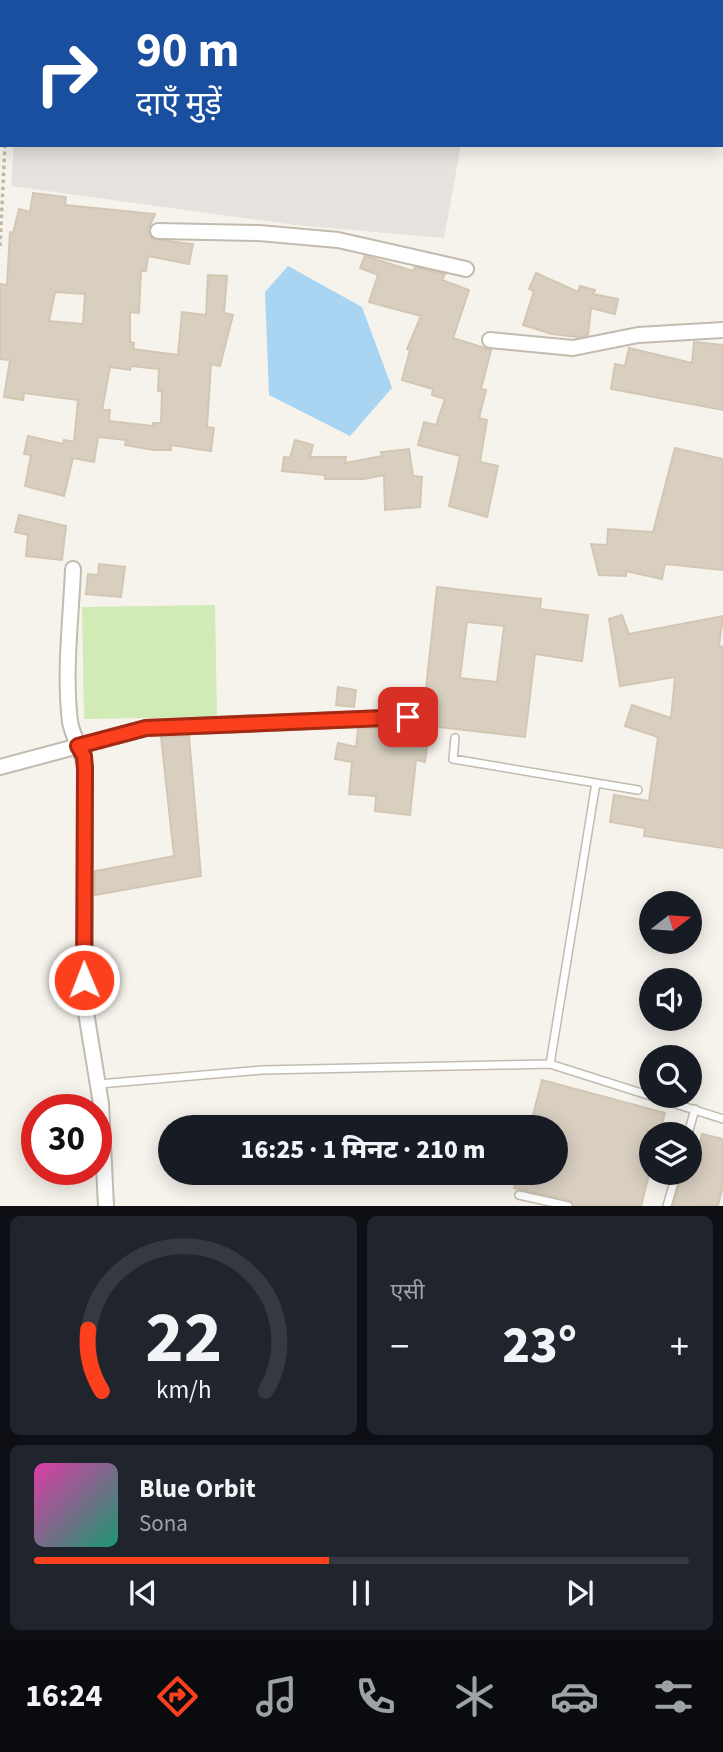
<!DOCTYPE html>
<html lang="hi">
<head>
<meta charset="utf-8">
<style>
  :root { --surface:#171b24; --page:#20242c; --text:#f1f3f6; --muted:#9ea1a6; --line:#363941; --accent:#fc3f1d }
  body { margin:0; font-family:"Source Sans 3","Noto Sans Devanagari",sans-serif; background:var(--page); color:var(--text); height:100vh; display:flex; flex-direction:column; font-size:26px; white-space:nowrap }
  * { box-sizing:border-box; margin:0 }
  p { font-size:23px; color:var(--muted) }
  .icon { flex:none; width:38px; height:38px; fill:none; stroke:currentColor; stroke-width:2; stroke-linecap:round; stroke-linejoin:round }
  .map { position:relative; height:1206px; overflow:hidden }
  .side { display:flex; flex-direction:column; gap:10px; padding:10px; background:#0d0f14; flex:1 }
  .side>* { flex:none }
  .hud { position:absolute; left:0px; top:0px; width:724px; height:147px; box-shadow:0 4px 18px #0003; background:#1a4fa0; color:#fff; overflow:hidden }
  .needle { width:46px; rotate:73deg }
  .tools { position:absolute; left:639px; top:891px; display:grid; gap:14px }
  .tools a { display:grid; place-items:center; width:63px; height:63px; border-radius:50%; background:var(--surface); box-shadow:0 4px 18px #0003; font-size:35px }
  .speed { position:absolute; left:21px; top:1094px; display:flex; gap:14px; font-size:35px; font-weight:700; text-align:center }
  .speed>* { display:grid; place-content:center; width:91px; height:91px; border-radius:50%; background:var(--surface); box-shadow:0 4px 18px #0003; line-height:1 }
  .speed .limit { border:10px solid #d22; background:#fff; color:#111 }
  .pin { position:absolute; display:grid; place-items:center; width:60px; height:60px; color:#fff; margin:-30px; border-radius:14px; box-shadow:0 4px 10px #0006 }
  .me { position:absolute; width:77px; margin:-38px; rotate:359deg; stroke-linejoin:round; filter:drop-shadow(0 0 5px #0008) }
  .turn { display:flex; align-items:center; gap:24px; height:147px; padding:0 21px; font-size:32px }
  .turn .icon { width:91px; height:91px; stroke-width:2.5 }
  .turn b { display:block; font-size:49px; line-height:60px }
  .big { font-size:52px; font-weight:800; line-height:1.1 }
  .side .tile { flex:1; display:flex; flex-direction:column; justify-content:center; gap:10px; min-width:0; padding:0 24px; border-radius:10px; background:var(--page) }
  .side .dial { align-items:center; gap:0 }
  .dial svg { height:182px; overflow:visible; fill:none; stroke:var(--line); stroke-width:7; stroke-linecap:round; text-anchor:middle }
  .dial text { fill:var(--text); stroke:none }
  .song { display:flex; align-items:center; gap:21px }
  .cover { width:84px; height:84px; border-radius:10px; background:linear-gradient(135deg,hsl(320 70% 55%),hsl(160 70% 35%)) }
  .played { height:7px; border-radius:4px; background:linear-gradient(90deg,var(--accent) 45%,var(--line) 45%) }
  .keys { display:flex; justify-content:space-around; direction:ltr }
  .heat { display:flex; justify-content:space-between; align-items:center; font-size:38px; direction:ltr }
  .side .tiles { flex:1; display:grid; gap:10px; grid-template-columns:1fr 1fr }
  .tile:last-child { grid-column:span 2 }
  .trip { position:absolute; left:158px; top:1115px; width:410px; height:70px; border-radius:35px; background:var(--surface); box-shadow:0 4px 18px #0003; font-weight:800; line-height:70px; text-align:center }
  .tabs { display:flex; height:112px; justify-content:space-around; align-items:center; background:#090b0e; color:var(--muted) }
  .tabs .icon { width:49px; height:49px }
  .tabs .on { color:var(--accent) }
  .tabs b { font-size:32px; color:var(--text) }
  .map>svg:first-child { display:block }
  .industrial { fill:#e6e2dd }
  .green { fill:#d2eab5 }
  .water { fill:#a9d4f2 }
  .building { fill:#d8cfc1; stroke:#d3c7b4; stroke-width:2; fill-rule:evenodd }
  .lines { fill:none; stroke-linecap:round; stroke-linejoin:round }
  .lane-casing { stroke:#c2bbae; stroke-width:10 }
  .street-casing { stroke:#c2bbae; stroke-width:18 }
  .path { stroke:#c4b79f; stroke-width:3.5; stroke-dasharray:3.5 3.5; stroke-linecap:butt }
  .lane { stroke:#fff; stroke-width:7 }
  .street { stroke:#fff; stroke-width:14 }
  .route-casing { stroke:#a42913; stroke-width:18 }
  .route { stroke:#fc3f1d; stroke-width:12 }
</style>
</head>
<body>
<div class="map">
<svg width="723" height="1206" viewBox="0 0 723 1206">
  <rect width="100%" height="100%" fill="#f6f3ec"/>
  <path class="industrial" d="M 22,0 L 481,0 L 22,2 Z
    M 14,145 L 461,145 L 444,238 L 295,225 L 11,186 Z"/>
  <path class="green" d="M 215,605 L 217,717 L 84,719 L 82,607 Z"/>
  <path class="water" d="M 288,266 L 362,307 L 392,388 L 350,436 L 269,395 L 265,292 Z"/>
  <path class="building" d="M 33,193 L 66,197 L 65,205 L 155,214 L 148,230 L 152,239 L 193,244 L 189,264 L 148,256 L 146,271 L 141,271 L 139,313 L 130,312 L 130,342 L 134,343 L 133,349 L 178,355 L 182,312 L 206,315 L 208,275 L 227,276 L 224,313 L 233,315 L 220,366 L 211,364 L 207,427 L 214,428 L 211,451 L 171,445 L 171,450 L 153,450 L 125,445 L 126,440 L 98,437 L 94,462 L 73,458 L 64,496 L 25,486 L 31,455 L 24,454 L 28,436 L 63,444 L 64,440 L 74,442 L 78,400 L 24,393 L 23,400 L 4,397 L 10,360 L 0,359 L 0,284 L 7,285 L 10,232 L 13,233 L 19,209 L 30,212 ZM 55,292 L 85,294 L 83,324 L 49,321 ZM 131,366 L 159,369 L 158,391 L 162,391 L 161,423 L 153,423 L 153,426 L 109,421 L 110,410 L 102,410 L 110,367 L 130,370 Z
    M 365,256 L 413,271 L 415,267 L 445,274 L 442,280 L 469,290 L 453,338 L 491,350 L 481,389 L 486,390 L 479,418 L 487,420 L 480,462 L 498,466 L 487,517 L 449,506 L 460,456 L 418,445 L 424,422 L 436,425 L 445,399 L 432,395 L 433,389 L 402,380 L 410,350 L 407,349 L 421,316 L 369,302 L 378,275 L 360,268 Z
    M 536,273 L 578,292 L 580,286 L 595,290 L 593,294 L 618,299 L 615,314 L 591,308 L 588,335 L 578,337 L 552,334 L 523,325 L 534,291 L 529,289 Z
    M 694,342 L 723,345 L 723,410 L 611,389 L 615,364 L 625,366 L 629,348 L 692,363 Z
    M 295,440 L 313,445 L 310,457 L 346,457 L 345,463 L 382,456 L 381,452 L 409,449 L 413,476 L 422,477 L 420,507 L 385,510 L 384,475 L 364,479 L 325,479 L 325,475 L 282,471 L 284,457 L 290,458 Z
    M 675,448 L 723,459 L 723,570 L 665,564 L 662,579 L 626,571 L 626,576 L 599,575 L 591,544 L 607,545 L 608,529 L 653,532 Z
    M 19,515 L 66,526 L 62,560 L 26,556 L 28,535 L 15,532 Z
    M 99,564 L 125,567 L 121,597 L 86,594 L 88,574 L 98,575 Z
    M 437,587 L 541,599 L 540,609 L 588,615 L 582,661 L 535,654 L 525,737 L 422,725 ZM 467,622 L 504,626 L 497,682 L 460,678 Z
    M 622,615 L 629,634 L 723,616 L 719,646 L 723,647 L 723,848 L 644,836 L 645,828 L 610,822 L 614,795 L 649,801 L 658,737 L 625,726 L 632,705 L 671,718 L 675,677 L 620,686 L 609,619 Z
    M 338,687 L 356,690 L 354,707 L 336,705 Z
    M 401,727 L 429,731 L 425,762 L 416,760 L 410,815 L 375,811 L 376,796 L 349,794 L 352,762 L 335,759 L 338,743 L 356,747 L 358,729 Z
    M 189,736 L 201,876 L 95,895 L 95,871 L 174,856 L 161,737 Z
    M 542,1080 L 665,1113 L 659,1134 L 651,1134 L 651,1167 L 641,1206 L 574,1206 L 569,1200 L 514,1188 L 518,1172 L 555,1172 L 555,1127 L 530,1127 Z
    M 702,1134 L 723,1139 L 723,1185 L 718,1206 L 673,1206 L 683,1172 L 693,1173 Z"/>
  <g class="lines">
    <g class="lane-casing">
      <path id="lane" d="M 455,738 L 453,759 L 638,790
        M 596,783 L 550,1064 L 723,1119
        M 99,1084 L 262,1070 L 550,1064
        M 688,1134 L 695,1109
        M 519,1195 L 568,1206
        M 667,1206 L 677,1172"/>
    </g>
    <g class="street-casing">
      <path id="street" d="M 158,231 L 259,233 L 338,240 L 466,269
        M 490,340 L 573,348 L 638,335 L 723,330
        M 73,569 C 71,620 64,671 70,722 C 73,738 83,752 85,768 L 85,1006 L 101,1104 L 106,1206
        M 0,767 L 146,728 L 408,717"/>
    </g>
    <path class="path" d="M 14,2 L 14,0
      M 0,246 L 5,145"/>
    <use href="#lane" class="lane"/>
    <use href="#street" class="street"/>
  </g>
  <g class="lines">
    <g class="route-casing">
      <path id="route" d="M 84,980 L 85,768 L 84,756 L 78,746 L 146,728 L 408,717"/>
    </g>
    <use href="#route" class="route"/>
  </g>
</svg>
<div class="tools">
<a><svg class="needle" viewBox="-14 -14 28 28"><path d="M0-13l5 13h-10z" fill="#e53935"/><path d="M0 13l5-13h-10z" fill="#9ea1a6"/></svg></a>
<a><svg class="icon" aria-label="sound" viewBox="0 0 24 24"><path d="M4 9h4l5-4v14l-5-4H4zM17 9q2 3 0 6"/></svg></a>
<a><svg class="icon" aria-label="search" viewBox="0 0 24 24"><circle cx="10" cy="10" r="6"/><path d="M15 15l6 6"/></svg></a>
<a><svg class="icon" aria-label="layers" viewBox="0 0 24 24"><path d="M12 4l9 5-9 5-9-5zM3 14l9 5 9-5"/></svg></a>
</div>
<div class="speed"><div class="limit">30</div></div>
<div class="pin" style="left:408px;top:717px;background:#d93025"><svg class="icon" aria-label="arrive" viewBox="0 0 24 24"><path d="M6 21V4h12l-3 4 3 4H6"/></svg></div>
<svg class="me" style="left:84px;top:980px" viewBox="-20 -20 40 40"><circle r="17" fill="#fc3f1d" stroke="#fff" stroke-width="3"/><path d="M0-11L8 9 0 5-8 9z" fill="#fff"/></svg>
<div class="trip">16:25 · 1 मिनट · 210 m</div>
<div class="hud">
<div class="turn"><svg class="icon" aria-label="right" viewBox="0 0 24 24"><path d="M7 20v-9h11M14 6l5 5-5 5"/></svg><div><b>90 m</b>दाएँ मुड़ें</div></div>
</div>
</div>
<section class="side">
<div class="tiles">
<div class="tile dial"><svg viewBox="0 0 100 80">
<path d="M14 69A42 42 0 1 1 86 69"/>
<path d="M14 69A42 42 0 0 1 8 42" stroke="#fc3f1d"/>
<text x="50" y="56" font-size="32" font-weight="700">22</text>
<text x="50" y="72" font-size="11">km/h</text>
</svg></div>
<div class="tile"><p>एसी</p>
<div class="heat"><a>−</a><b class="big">23°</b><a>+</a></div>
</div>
<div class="tile">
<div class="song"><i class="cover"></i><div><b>Blue Orbit</b><p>Sona</p></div></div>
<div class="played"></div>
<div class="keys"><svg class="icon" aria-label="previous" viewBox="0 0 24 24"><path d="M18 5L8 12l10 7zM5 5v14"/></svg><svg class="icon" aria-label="pause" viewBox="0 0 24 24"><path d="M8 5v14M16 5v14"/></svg><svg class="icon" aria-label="next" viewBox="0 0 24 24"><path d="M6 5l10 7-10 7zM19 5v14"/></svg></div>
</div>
</div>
</section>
<nav class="tabs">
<b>16:24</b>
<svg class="icon on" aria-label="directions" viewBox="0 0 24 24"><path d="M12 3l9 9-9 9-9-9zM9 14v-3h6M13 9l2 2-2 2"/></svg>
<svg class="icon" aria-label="music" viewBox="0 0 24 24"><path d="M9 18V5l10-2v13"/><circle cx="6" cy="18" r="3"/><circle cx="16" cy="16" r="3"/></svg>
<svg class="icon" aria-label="phone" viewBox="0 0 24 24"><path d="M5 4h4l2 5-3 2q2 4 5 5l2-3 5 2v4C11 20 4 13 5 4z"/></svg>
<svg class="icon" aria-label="climate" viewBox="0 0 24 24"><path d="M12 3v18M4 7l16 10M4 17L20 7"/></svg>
<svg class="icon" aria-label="car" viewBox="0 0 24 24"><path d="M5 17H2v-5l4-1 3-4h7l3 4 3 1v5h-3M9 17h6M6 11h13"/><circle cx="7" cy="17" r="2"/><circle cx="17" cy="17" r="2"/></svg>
<svg class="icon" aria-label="filters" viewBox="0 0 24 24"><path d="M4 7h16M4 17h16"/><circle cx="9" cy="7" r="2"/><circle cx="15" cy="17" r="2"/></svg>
</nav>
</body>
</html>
